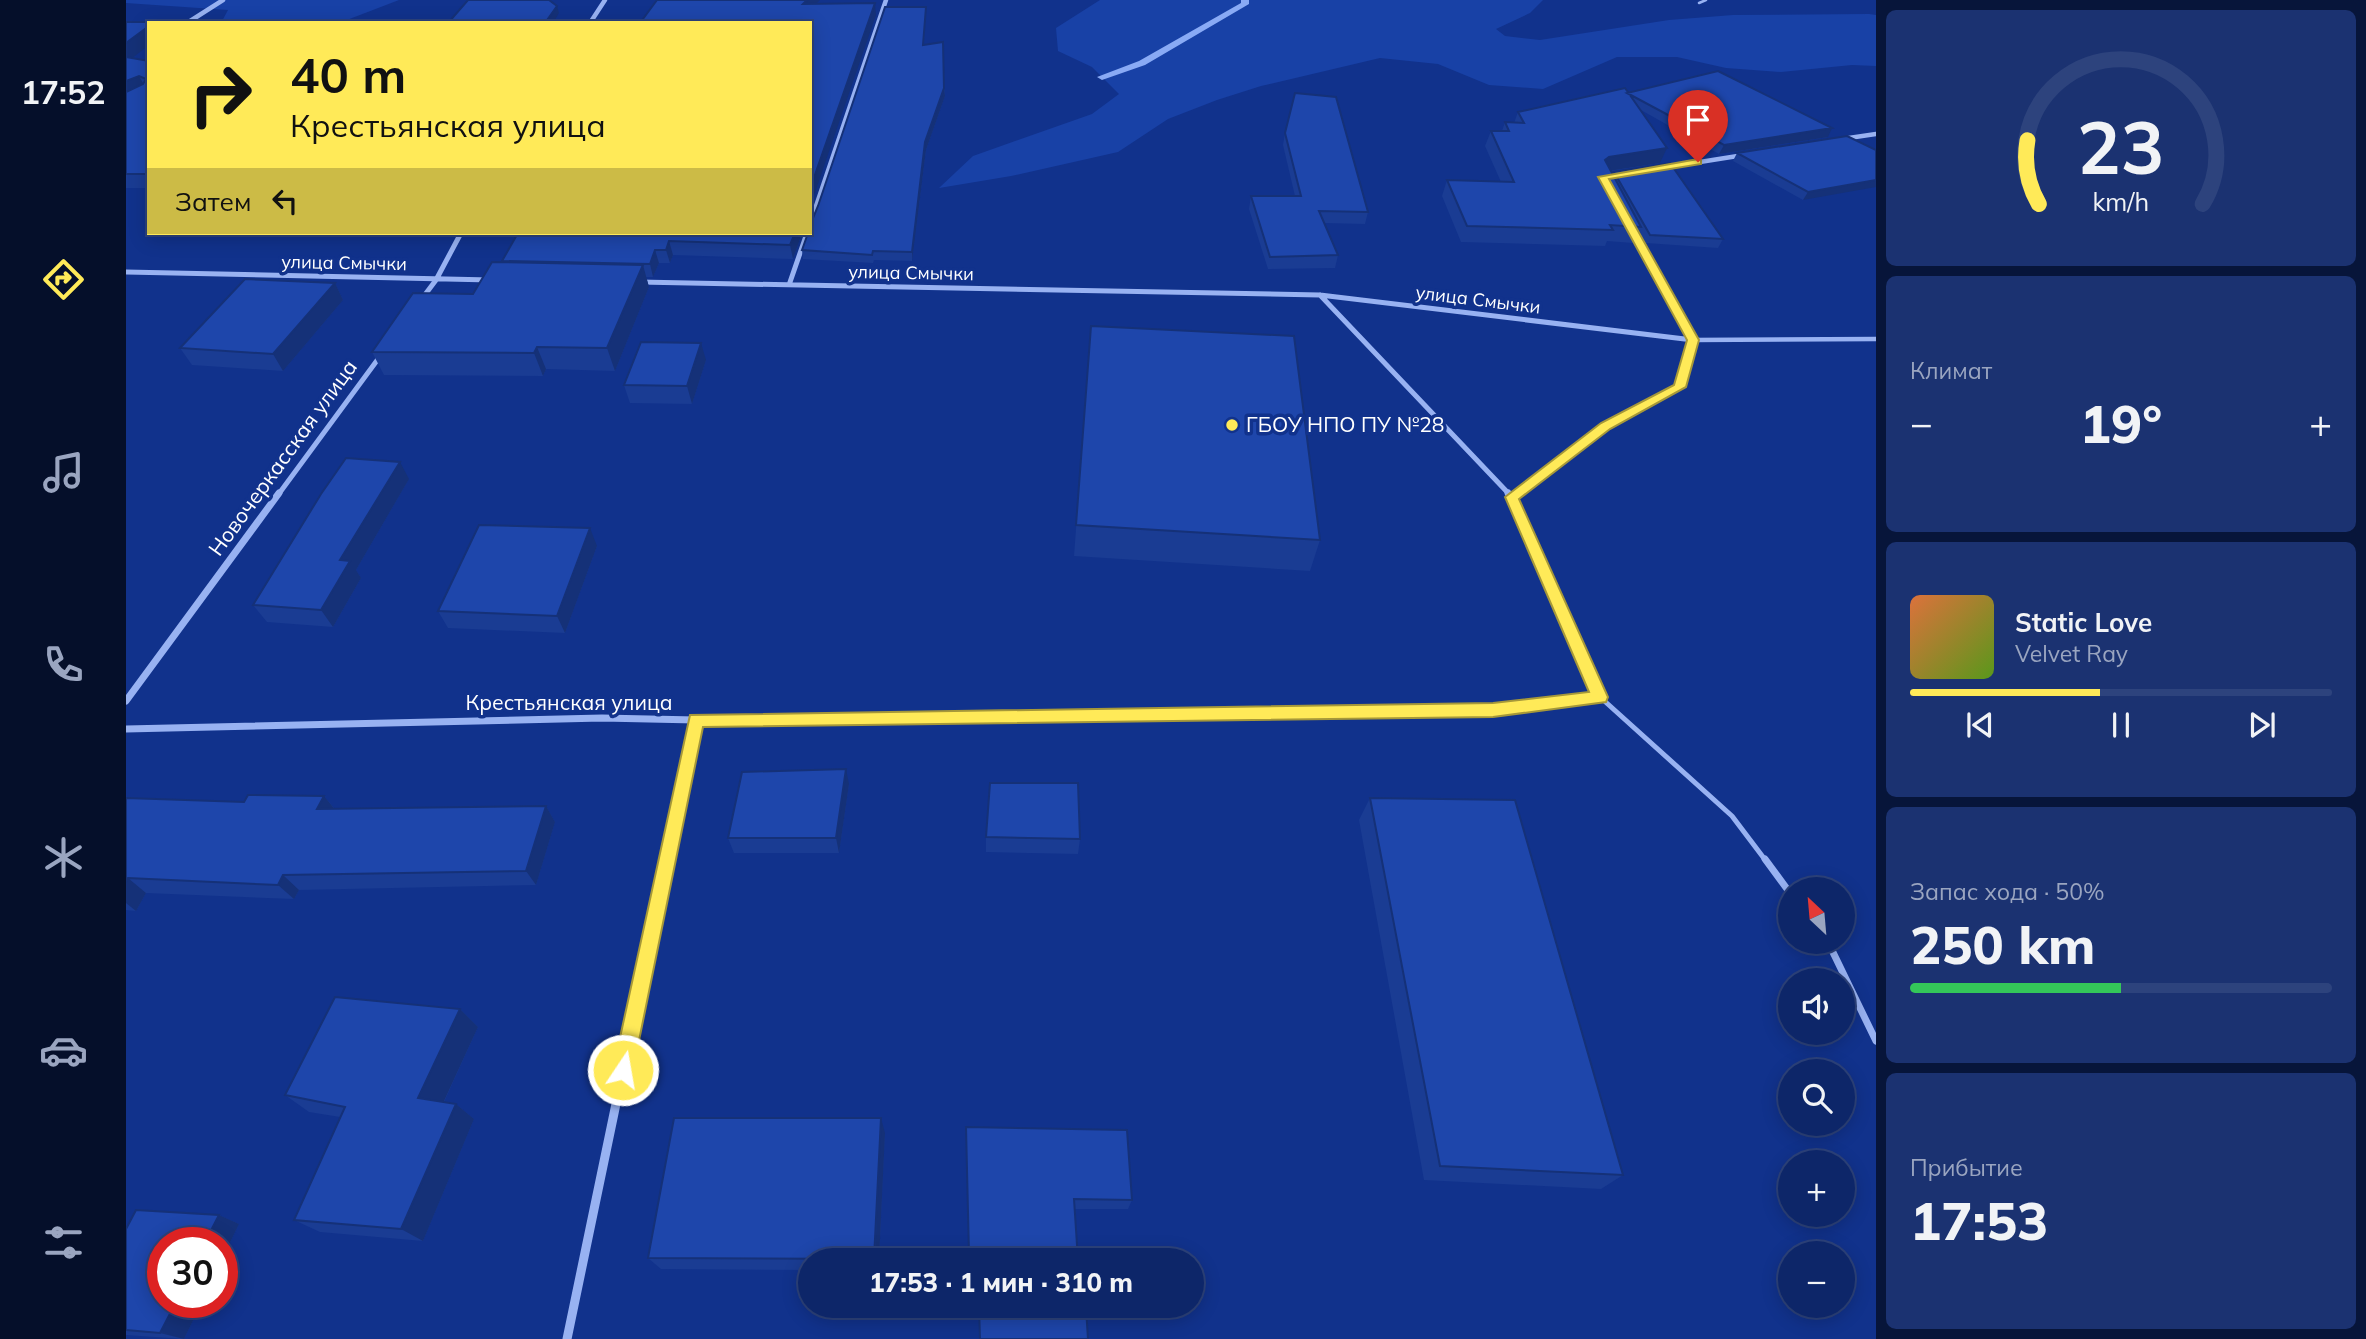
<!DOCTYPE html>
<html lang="ru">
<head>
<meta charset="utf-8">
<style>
  :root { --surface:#0d2669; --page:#1b3271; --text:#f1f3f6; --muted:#9aa5c0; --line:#2d437d; --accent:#ffea58 }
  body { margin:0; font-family:Mulish,sans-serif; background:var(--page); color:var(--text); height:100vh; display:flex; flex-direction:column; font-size:26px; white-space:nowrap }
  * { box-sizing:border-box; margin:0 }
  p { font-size:23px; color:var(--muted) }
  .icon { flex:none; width:38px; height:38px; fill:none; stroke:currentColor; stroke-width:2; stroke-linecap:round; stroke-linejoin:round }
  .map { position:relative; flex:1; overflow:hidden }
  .details { display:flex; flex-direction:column; gap:10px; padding:10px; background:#07153a; width:490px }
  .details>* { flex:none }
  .top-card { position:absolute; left:21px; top:21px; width:665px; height:214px; border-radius:0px; box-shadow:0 4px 18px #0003,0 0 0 2px var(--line); background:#ffea58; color:#111; overflow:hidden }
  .needle { width:46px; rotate:334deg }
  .buttons { position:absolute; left:1652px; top:877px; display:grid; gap:14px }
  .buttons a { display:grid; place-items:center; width:77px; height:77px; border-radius:50%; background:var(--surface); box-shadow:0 4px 18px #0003,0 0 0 2px var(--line); font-size:35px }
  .speed { position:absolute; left:21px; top:1227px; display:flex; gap:14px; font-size:35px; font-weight:700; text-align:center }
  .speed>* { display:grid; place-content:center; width:91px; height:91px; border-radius:50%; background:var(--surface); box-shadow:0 4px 18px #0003,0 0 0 2px var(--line); line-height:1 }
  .speed .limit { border:10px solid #d22; background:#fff; color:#111 }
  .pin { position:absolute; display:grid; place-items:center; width:60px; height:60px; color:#fff; margin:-72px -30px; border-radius:50% 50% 50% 0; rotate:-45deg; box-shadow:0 0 7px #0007 }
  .pin .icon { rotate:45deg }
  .me { position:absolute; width:77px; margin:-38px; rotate:12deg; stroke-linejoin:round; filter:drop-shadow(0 0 5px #0008) }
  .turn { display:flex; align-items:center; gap:24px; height:147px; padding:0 28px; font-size:32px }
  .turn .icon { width:91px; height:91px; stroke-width:2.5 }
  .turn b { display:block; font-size:49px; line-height:60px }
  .then { display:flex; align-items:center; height:66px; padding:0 28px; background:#0003; gap:14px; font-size:26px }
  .big { font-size:52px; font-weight:800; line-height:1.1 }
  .details .widget { flex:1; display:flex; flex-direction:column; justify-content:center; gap:10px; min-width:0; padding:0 24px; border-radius:10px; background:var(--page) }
  .details .dial { align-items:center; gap:0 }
  .dial svg { height:182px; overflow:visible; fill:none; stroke:var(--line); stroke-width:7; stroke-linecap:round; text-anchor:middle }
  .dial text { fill:var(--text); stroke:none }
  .song { display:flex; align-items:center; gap:21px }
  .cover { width:84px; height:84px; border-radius:10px; background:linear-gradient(135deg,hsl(20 70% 55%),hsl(90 70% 35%)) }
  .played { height:7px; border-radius:4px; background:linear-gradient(90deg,var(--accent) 45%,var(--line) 45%) }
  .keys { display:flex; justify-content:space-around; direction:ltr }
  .heat { display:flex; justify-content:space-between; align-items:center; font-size:38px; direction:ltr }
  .charge { height:10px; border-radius:5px; background:linear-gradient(90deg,#34c759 50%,var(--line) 0) }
  .trip { position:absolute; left:672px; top:1248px; width:406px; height:70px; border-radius:35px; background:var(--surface); box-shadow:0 4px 18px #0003,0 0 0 2px var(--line); font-weight:800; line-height:70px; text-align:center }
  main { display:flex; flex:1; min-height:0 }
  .menu { display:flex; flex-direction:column; width:126px; justify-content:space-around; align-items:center; background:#050f2a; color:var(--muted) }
  .menu .icon { width:49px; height:49px }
  .menu .current { color:var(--accent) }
  .menu b { font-size:32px; color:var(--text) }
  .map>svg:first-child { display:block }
  .green { fill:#1841a6 }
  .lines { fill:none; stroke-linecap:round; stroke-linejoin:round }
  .stream { fill:#89aaf5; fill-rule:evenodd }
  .lane-far3 { stroke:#98b2f2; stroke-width:2.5 }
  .lane-far2 { stroke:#98b2f2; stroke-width:4.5 }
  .lane-far1 { stroke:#98b2f2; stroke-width:5 }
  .lane { stroke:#98b2f2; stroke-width:7 }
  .street-far3 { stroke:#98b2f2; stroke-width:4.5 }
  .street-far2 { stroke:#98b2f2; stroke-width:5 }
  .street-far1 { stroke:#98b2f2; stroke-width:7 }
  .street { stroke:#98b2f2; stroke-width:9 }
  .wall { fill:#1a3c93 }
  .shaded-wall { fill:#153178 }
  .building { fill:#1e46ab; stroke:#153178; stroke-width:2 }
  .route { fill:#ffea58; stroke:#a69839; stroke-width:2 }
  .poi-dot { fill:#ffea58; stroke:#11328c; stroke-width:2.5 }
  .labels { text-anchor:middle; stroke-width:7; stroke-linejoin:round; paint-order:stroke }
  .far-street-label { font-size:18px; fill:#fff; stroke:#11328c }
  .poi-label { font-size:21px; fill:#fff; stroke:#11328c; text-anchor:start }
  .street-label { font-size:21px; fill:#fff; stroke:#11328c }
</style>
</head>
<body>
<main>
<nav class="menu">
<b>17:52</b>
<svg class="icon current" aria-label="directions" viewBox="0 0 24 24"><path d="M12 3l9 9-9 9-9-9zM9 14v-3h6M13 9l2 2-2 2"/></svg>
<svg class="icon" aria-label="music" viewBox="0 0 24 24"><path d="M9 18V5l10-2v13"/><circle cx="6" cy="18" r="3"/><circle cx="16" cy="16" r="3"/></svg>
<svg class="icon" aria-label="phone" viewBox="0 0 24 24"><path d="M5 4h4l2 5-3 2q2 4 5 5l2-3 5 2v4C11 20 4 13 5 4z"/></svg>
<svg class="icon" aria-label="climate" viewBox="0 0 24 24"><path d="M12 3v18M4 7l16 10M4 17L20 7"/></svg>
<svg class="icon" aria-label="car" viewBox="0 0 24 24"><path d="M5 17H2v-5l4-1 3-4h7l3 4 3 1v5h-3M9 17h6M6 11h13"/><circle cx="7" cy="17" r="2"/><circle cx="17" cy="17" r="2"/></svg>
<svg class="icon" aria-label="filters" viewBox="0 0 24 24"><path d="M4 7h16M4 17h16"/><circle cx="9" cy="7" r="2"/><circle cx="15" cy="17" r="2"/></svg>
</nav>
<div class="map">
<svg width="1750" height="1339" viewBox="0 0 1750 1339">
  <rect width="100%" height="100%" fill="#11328c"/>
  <path class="green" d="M 0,0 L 273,0 L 213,23 L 95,23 L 102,10 L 0,3 Z
    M 974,0 L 1417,0 L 1404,13 L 1370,29 L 1379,36 L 1414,40 L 1543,20 L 1607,15 L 1743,14 L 1750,15 L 1750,66 L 1726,65 L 1655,72 L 1600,68 L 1551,57 L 1491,57 L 1417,89 L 1363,85 L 1312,64 L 1254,58 L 1135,86 L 1091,100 L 1042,119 L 992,152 L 885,176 L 813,188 L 847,156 L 966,114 L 993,94 L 966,67 L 932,51 L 930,28 Z"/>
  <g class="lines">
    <path class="stream" d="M 1115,0 L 1123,0 L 1123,4 L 1019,65 L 976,80 L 971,77 L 1013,61 L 1115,3 Z"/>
    <path class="lane-far3" d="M 1573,3 L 1580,0"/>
    <path class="lane-far2" d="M 1567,340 L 1750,339"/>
    <path class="lane-far1" d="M 1474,697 L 1606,816 L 1640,861"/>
    <path class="lane" d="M 1639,859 L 1664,893
      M 1702,942 L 1750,1041"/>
    <path class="street-far3" d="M 61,23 L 97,0
      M 464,23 L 479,0
      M 1716,139 L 1750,134
      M 1536,168 L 1618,155
      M 687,215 L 760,0"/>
    <path class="street-far2" d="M 684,224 L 688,213
      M 0,272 L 365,280
      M 513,282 L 1194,295 L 1567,340
      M 663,285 L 681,233
      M 1194,295 L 1384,495
      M 295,300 L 310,280 L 335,233
      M 152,495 L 255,355
      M 1389,495 L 1480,426 L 1554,387 L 1567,340 L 1506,230"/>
    <path class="street-far1" d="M 1386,497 L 1391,493
      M 0,701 L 153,493
      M 0,729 L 476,718 L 570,720 L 1367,710 L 1474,697 L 1382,493
      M 541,861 L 570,720"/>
    <path class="street" d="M 441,1339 L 541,859"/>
  </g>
  <path class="wall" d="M 800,7 L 798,44 L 817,42 L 819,96 L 800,150 L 786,261 L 748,260 L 747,263 L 677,259 L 676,250 L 687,218 Z
    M 0,22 L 23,23 L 23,45 L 5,58 L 23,61 L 23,188 L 0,188 Z
    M 1502,92 L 1702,137 L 1593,154 L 1515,110 L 1534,163 L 1485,171 L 1487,175 L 1488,172 L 1597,239 L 1592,248 L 1520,243 L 1513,231 L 1507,243 L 1481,241 L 1479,246 L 1335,242 L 1316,196 L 1321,180 L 1375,182 L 1359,146 L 1365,131 L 1376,131 L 1379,122 L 1388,123 L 1392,112 Z
    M 1159,133 L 1242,212 L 1239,224 L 1198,223 L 1212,255 L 1209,268 L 1142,269 L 1123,209 L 1125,196 L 1169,196 L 1157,145 Z
    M 1750,150 L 1677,200 L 1607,161 L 1611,153 Z
    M 392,233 L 676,233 L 667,259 L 547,255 L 544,263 L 533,263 L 527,277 L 520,277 L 523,287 L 489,371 L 420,369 L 417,376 L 258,375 L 246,352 L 347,294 L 376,262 L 376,261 Z
    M 209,283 L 217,300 L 157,371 L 66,365 L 54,348 Z
    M 965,326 L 1194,540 L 1184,571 L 948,556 Z
    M 580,360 L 566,404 L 504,403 L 498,385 Z
    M 283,479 L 230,570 L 235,578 L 207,627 L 141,622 L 127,605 Z
    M 471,546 L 439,633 L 322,628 L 312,611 Z
    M 723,784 L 713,853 L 608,853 L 602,838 Z
    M 198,796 L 209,809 L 420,806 L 429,822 L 410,885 L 173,890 L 168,899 L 20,893 L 10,911 L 0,910 L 0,798 L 118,802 Z
    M 1244,798 L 1497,1175 L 1475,1189 L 1298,1180 L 1233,820 Z
    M 860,837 L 954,839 L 952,854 L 860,852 Z
    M 334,1009 L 352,1027 L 318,1102 L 330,1104 L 348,1119 L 297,1241 L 194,1232 L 168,1220 L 214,1117 L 183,1112 L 159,1095 Z
    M 840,1127 L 1006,1200 L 1002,1209 L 949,1209 L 952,1260 L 843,1260 Z
    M 759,1133 L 753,1260 L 684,1260 L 684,1270 L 535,1269 L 522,1258 Z
    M 93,1215 L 113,1224 L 96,1259 L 96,1242 L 37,1302 L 76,1302 L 58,1339 L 0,1335 L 0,1229 Z"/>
  <path class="shaded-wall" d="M 681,0 L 694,0 L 678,16 L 677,4 Z
    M 749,3 L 750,15 L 684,207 L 684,189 Z
    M 431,6 L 433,13 L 427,23 L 419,23 Z
    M 23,26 L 23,45 L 0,63 L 0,43 Z
    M 13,76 L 21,90 L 0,99 L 0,81 Z
    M 818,88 L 819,96 L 800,150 L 786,261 L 786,252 L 799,142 Z
    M 1706,128 L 1702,137 L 1593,154 L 1598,145 Z
    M 1541,148 L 1534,163 L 1476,172 L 1479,160 L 1483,157 Z
    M 1750,180 L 1750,187 L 1677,200 L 1682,192 Z
    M 669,233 L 676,233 L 667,259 L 664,245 Z
    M 543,241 L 547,255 L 544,263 L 540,250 Z
    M 529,250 L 533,263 L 527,277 L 524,264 Z
    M 517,265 L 523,287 L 489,371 L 481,348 Z
    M 209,283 L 217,300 L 157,371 L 147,354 Z
    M 575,343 L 580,360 L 566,404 L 561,386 Z
    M 411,347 L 420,369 L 417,376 L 408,353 Z
    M 274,462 L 283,479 L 230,570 L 235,578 L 207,627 L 195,610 L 214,560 Z
    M 464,528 L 471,546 L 439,633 L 431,616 Z
    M 720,769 L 723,784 L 713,853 L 710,838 Z
    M 198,796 L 211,812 L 191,809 Z
    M 420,806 L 429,822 L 410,885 L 400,871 Z
    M 157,875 L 173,890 L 168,899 L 152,885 Z
    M 2,878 L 20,893 L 10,911 L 0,903 L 0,881 Z
    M 334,1009 L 352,1027 L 312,1114 L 292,1098 Z
    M 330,1104 L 348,1119 L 297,1241 L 275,1229 Z
    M 755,1118 L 759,1133 L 753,1260 L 749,1260 Z
    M 93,1215 L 113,1224 L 96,1259 L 96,1242 L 79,1242 Z
    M 50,1302 L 76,1302 L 58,1339 L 34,1333 Z"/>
  <path class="building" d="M 342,0 L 423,0 L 431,6 L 419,23 L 322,23 Z
    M 531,0 L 681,0 L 677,4 L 749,3 L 684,189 L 684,23 L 514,23 Z
    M 759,7 L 800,7 L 797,45 L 817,42 L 818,88 L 799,142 L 786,252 L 747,251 L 746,255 L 676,250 L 682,233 L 684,233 L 684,220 L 687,218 L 692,206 Z
    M 0,22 L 27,22 L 23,23 L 23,26 L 0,43 Z
    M 0,57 L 23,61 L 23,172 L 22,174 L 0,174 L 0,92 L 17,84 L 20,79 L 13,76 L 0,81 Z
    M 1592,71 L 1706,128 L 1598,145 L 1501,93 Z
    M 1499,88 L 1541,148 L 1483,157 L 1479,160 L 1515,227 L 1484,225 L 1487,230 L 1341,226 L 1321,180 L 1388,182 L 1365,131 L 1383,131 L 1379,122 L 1398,123 L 1392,112 Z
    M 1169,93 L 1210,97 L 1242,212 L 1193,211 L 1212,255 L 1144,257 L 1125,196 L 1175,196 L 1159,133 Z
    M 1721,136 L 1750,150 L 1750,180 L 1682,192 L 1611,153 Z
    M 1544,163 L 1597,239 L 1524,235 L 1488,172 Z
    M 392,233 L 669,233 L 664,245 L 543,241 L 540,250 L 529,250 L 524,264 L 376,261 Z
    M 366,262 L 517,265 L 481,348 L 411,347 L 408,353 L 246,352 L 287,293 L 347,294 Z
    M 119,279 L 209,283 L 147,354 L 54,348 Z
    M 965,326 L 1168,336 L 1194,540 L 950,525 Z
    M 515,342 L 575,343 L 561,386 L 498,385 Z
    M 220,458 L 274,462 L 214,560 L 224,561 L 195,610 L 127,605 L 195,494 Z
    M 353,525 L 464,528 L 431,616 L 312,611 Z
    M 720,769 L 710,838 L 602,838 L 616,772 Z
    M 864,783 L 952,783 L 954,839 L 860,837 Z
    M 122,795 L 198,796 L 191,809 L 420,806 L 400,871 L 157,875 L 152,885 L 2,878 L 0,881 L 0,798 L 118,802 Z
    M 1244,798 L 1389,800 L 1497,1175 L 1314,1166 Z
    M 209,997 L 334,1009 L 292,1098 L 330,1104 L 275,1229 L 168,1220 L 219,1107 L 159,1095 Z
    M 548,1118 L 755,1118 L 748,1259 L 522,1258 Z
    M 840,1127 L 1001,1130 L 1006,1200 L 948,1199 L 952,1260 L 852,1260 L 852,1254 L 843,1255 Z
    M 10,1210 L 93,1215 L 79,1242 L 37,1242 L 37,1302 L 50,1302 L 34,1333 L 0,1330 L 0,1229 Z
    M 853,1306 L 955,1306 L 955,1308 L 960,1308 L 962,1339 L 854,1339 Z"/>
  <path class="route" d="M 1572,159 L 1575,160 L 1575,164 L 1483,179 L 1573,340 L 1560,387 L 1484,429 L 1393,499 L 1482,697 L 1480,702 L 1367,717 L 577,727 L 507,1070 L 504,1077 L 497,1080 L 490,1077 L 487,1070 L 564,715 L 1367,703 L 1463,692 L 1379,497 L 1475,423 L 1548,385 L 1561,340 L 1472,177 Z"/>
  <circle class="poi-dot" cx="1106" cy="425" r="7"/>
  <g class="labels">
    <g class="far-street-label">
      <text transform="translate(218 263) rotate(1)" y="6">улица Смычки</text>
      <text transform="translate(785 273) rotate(1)" y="6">улица Смычки</text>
      <text transform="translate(1352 300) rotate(7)" y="6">улица Смычки</text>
    </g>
    <g class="poi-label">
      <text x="1120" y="432">ГБОУ НПО ПУ №28</text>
    </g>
    <g class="street-label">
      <text transform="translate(157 458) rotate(-54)" y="7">Новочеркасская улица</text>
      <text x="443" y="710">Крестьянская улица</text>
    </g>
  </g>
</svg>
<div class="buttons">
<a><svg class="needle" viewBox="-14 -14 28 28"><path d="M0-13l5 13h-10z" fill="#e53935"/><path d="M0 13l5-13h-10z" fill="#9aa5c0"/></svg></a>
<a><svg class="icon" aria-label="sound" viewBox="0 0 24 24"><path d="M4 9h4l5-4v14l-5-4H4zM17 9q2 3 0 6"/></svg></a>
<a><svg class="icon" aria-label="search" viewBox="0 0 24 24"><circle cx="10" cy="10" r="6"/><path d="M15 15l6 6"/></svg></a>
<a>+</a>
<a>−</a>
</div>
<div class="speed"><div class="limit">30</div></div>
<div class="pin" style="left:1572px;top:162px;background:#d93025"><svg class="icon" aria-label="arrive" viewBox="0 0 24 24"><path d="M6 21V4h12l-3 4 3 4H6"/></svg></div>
<svg class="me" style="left:497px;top:1070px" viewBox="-20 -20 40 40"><circle r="17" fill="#ffea58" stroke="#fff" stroke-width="3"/><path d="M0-11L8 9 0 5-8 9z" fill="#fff"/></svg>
<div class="trip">17:53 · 1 мин · 310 m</div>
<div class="top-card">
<div class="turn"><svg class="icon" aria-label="right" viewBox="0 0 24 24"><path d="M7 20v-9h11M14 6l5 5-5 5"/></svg><div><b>40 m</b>Крестьянская улица</div></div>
<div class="then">Затем<svg class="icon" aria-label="left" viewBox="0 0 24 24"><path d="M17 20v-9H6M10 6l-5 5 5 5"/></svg></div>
</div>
</div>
<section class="details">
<div class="widget dial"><svg viewBox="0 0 100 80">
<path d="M14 69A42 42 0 1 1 86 69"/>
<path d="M14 69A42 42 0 0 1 9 41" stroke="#ffea58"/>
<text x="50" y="56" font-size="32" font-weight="700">23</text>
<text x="50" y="72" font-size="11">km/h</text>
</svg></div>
<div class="widget"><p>Климат</p>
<div class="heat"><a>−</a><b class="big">19°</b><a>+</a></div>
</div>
<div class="widget">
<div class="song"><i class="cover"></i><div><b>Static Love</b><p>Velvet Ray</p></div></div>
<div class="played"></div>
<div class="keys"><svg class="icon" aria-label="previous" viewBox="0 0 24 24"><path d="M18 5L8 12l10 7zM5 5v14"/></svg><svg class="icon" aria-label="pause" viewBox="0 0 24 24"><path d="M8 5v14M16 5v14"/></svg><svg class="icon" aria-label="next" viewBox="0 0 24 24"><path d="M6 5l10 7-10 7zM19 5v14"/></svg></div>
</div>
<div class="widget"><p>Запас хода · 50%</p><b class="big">250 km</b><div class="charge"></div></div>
<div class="widget"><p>Прибытие</p><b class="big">17:53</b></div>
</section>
</main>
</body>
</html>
